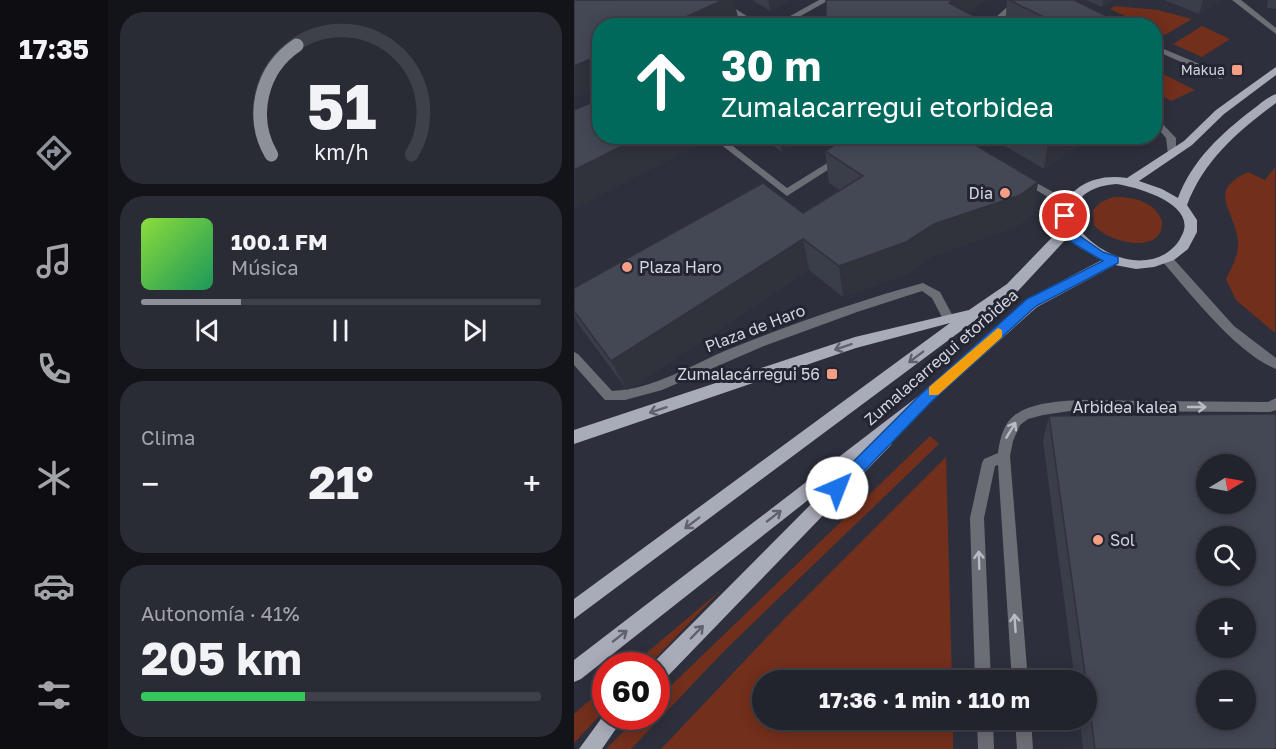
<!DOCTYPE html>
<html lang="es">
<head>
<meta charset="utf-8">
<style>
  :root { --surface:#22242d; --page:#2a2c35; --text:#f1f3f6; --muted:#a2a4aa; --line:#3f4149; --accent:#8c9099 }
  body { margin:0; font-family:"Golos Text",sans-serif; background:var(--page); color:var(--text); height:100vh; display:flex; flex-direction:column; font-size:22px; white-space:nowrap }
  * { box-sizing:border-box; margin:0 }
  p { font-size:20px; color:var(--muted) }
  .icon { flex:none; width:33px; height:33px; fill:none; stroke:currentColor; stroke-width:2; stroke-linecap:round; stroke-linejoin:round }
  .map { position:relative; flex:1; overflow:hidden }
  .drawer { display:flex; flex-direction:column; gap:12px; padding:12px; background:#131419; width:466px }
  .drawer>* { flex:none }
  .guide { position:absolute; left:18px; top:18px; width:570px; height:126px; border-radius:24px; box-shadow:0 3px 15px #0003,0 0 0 2px var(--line); background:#00695c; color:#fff; overflow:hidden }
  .needle { width:39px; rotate:80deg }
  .tools { position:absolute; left:622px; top:454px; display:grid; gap:12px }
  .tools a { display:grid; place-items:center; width:60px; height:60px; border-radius:50%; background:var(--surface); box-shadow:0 3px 15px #0003,0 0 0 2px var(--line); font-size:30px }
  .speed { position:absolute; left:18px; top:652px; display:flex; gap:12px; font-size:30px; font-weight:700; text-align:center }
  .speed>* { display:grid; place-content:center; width:78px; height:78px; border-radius:50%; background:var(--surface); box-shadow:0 3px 15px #0003,0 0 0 2px var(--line); line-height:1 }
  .speed .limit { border:9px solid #d22; background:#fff; color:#111 }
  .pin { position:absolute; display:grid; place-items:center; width:51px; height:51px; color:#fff; margin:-26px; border:3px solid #fff; border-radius:50%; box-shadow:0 2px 6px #0007 }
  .me { position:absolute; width:66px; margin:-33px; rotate:44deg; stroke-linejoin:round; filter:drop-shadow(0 0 4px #0008) }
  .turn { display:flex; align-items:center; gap:21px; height:126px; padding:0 30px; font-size:27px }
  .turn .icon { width:78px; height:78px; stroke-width:2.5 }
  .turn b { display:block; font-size:42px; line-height:51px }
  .big { font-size:45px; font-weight:700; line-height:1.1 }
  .drawer .widget { flex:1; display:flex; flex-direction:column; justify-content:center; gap:9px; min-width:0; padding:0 21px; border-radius:24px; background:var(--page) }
  .drawer .dial { align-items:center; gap:0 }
  .dial svg { height:156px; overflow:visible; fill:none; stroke:var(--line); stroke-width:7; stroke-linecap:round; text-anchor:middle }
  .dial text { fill:var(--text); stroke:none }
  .song { display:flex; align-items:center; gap:18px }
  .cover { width:72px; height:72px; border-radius:9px; background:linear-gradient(135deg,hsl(90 70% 55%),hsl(150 70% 35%)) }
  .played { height:6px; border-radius:3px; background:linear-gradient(90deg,var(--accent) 25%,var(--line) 25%) }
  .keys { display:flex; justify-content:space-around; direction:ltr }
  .heat { display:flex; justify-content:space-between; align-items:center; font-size:33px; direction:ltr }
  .charge { height:9px; border-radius:4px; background:linear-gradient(90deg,#34c759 41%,var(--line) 0) }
  .trip { position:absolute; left:178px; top:670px; width:345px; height:60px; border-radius:30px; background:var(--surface); box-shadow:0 3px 15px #0003,0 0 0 2px var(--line); font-weight:700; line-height:60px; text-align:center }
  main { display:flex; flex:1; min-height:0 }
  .dock { display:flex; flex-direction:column; width:108px; justify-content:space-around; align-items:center; background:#0e0e12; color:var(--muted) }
  .dock .icon { width:42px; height:42px }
  .dock .active { color:var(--accent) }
  .dock b { font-size:27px; color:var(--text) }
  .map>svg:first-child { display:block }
  .green { fill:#722f1b }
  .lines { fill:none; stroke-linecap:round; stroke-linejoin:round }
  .pedestrian { fill:#6c6e75; fill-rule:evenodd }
  .minor { fill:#6c6e75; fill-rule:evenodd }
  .primary { fill:#a8abb8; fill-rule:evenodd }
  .wall { fill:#3a3e49 }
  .shaded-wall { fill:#30323c }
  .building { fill:#444855; stroke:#30323c; stroke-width:1.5; fill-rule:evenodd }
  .oneway { stroke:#5f626e }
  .oneway2 { stroke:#b9bcc3 }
  .route { fill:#1a73e8; stroke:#114b97; stroke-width:1.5 }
  .slow { fill:#f59e0b }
  .poi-dot { fill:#f49e86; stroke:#232632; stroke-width:2 }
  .labels { text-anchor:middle; stroke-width:6; stroke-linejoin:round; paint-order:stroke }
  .far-poi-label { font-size:14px; fill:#d3d6dd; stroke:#232632; text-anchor:end }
  .poi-label { font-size:16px; fill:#d3d6dd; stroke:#232632; text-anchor:end }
  .street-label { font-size:16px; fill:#d3d6dd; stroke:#232632 }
</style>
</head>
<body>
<main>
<nav class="dock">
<b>17:35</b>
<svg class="icon active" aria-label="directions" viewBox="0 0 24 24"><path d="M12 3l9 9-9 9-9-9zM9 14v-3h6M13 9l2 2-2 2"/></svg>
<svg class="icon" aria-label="music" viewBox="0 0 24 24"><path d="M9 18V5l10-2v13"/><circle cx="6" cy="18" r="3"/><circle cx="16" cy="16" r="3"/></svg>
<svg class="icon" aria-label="phone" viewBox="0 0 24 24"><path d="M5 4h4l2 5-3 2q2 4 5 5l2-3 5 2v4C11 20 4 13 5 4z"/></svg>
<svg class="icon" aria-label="climate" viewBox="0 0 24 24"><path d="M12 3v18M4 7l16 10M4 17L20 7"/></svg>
<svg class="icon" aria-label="car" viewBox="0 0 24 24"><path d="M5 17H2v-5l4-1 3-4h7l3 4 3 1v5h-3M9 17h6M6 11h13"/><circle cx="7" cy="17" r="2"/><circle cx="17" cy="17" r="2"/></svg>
<svg class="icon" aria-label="filters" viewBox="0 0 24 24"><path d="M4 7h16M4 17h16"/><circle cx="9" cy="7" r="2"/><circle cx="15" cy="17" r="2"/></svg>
</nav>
<section class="drawer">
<div class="widget dial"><svg viewBox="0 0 100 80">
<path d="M14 69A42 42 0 1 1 86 69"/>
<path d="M14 69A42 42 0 0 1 27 13" stroke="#8c9099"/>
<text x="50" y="56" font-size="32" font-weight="700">51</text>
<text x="50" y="72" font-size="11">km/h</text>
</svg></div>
<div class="widget">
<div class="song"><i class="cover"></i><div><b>100.1 FM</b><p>Música</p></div></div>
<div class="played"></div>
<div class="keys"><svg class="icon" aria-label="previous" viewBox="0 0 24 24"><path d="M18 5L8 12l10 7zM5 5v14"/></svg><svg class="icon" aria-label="pause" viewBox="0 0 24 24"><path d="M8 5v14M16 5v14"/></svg><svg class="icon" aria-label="next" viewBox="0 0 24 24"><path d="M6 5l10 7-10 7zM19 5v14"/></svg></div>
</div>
<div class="widget"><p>Clima</p>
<div class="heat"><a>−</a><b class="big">21°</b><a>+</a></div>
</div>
<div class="widget"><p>Autonomía · 41%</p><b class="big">205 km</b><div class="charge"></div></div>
</section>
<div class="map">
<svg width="702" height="749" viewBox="0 0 702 749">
  <rect width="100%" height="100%" fill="#2d303c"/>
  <path class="green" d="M 541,6 L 584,10 L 618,19 L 591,35 L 581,30 L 580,26 L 571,25 L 536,9 Z
    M 628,26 L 656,39 L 628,57 L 599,44 Z
    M 581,70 L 621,90 L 597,101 L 590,97 L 583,99 Z
    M 701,167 L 701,333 L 662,300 L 652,279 C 657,268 665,256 664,243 C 663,211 630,192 674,172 L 691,180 Z
    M 539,197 C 558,196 581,201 588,221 C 590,256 534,243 520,225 L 519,210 L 527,202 Z
    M 356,436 L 365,444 L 152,649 L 57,749 L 32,749 L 64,717 L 82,717 L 83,699 Z
    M 372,457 L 378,681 L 189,681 L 189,720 L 379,720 L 379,749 L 87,749 L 211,618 Z
    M 147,590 L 74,666 L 57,666 Z
    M 31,687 L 31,710 L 0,743 L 0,714 Z"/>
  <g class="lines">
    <path class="pedestrian" d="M 658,0 L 667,0 L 702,28 L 702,34 Z
      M 580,45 L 652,75 L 653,77 L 646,79 L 580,50 Z
      M 136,136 L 146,136 L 213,188 L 263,157 L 266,156 L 271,159 L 213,196 Z"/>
    <path class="minor" d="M 139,0 L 148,0 L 188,26 L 178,26 Z
      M 245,0 L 255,0 L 209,26 L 198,26 Z
      M 441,0 L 449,0 L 421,26 L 412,26 Z
      M 580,115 L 602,138 L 602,156 L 599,157 L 594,154 L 592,138 L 580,124 Z
      M 450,176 L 497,202 L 498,204 L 497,206 L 489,206 L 447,181 L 445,179 Z
      M 592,254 L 596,255 L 660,326 L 702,358 L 702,369 C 663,354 615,292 588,261 L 587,258 Z
      M 349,283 L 366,292 L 381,320 L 379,323 L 371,323 L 358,298 L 348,291 L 283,312 L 190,346 L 88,390 L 51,400 L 31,400 L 0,365 L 0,352 L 4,354 L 38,391 C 82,389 118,364 158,348 C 220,323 284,301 349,283 Z
      M 702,398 L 702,410 L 696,412 L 496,411 L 469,415 L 454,419 L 446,425 L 439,441 L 436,456 L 454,681 L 438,681 L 424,465 L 421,466 L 410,518 L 417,681 L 401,681 L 396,518 L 408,463 L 410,459 L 424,453 C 426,438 430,421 444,413 C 472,395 537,401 570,401 C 611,401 653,402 694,402 Z
      M 403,720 L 419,720 L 420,749 L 404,749 Z
      M 441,720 L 457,720 L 459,749 L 443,749 Z"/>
    <path class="primary" d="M 702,67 L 702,75 L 650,114 L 618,145 L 565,181 L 588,189 L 604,198 C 618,160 648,133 678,110 C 686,104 693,97 702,94 L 702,103 C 664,131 630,160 613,205 L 623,220 L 623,232 L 614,249 L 600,260 L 580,267 L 562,269 L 541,265 L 463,307 L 357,402 L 316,435 L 319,440 L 317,445 L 89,681 L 82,684 L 82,666 L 76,666 L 267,474 L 7,679 L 0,682 L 0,660 L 347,394 L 453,299 L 528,260 L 506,248 L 495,236 L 443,292 L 411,313 L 0,619 L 0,599 L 376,323 L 282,348 L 0,444 L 0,430 L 281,337 L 395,310 L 433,284 L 489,226 L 485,216 C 494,186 522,173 553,178 L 610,141 L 642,110 ZM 542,184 C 564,187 626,205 607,237 C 604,244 597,250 591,254 C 557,273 512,247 497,216 C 504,193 520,186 542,184 Z
      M 32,712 L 32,717 L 50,717 L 28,749 L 5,749 Z"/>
  </g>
  <path class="wall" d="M 178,0 L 217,0 L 196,11 Z
    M 411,0 L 395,13 L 419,26 L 253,26 L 252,17 Z
    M 433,0 L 500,0 L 553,26 L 431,26 Z
    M 512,0 L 539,0 L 528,7 Z
    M 590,0 L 648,0 L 625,14 Z
    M 694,0 L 702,0 L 702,9 L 693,8 Z
    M 186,136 L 236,136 L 208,152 Z
    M 414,136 L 518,136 L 470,169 Z
    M 251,151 L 464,182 L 459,214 L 442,227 L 359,256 L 333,274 L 269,297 L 235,270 L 53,390 L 5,325 L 0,316 L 0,288 L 229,213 L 266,190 L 255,183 Z
    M 475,416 L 702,749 L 509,749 L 506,720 L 513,720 L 513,681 L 501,681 L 469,441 Z"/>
  <path class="shaded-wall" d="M 149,0 L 160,0 L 165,22 L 158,26 L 92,26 Z
    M 194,0 L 217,0 L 196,11 Z
    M 378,0 L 411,0 L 379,26 L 375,3 Z
    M 529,0 L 539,0 L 528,7 Z
    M 629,0 L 648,0 L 625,14 Z
    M 26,55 L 26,87 L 0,99 L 0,66 Z
    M 68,136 L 122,136 L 125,145 L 0,209 L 0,170 Z
    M 205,136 L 236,136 L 208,152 Z
    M 481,136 L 518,136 L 470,169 L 474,141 Z
    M 464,182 L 459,214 L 442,227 L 359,256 L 333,274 L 269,297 L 265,266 L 360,224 Z
    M 229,239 L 235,270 L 53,390 L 37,361 Z"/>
  <path class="building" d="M 0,0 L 149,0 L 92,26 L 26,26 L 26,55 L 0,66 Z
    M 252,0 L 378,0 L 375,3 L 419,26 L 267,26 L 252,17 Z
    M 435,0 L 500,0 L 553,26 L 488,26 Z
    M 26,99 L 26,136 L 68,136 L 0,170 L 0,110 Z
    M 276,136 L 386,136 L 464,182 L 446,195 L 360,224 L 332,242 L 265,266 L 229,239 L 37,361 L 0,311 L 0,288 L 189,183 L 229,213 L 289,176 L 251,151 Z
    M 466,136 L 481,136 L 474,141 Z
    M 702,414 L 702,749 L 521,749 L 513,688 L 513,681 L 512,681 L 475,416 ZM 633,465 L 672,465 L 672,504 L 633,504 ZM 633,537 L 672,537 L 672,576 L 633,576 ZM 633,609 L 672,609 L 672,648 L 633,648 ZM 633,681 L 672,681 L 672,720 L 633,720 Z"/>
  <defs><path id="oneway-shaft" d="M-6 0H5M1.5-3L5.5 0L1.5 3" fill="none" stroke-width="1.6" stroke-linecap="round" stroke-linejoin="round" transform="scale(1.5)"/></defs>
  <g class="oneway">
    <use href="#oneway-shaft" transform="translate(269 347) rotate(161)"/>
    <use href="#oneway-shaft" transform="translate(342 357) rotate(143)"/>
    <use href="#oneway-shaft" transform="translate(84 410) rotate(162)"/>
    <use href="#oneway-shaft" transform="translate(200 516) rotate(-38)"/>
    <use href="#oneway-shaft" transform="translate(118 523) rotate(143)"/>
    <use href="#oneway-shaft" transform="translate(123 632) rotate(-46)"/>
    <use href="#oneway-shaft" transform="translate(46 636) rotate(-38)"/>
  </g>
  <g class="oneway2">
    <use href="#oneway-shaft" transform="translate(623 407)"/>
    <use href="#oneway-shaft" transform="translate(437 430) rotate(-59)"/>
    <use href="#oneway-shaft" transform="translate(405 560) rotate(-92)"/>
    <use href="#oneway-shaft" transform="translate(441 623) rotate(-94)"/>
  </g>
  <path class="route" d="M 491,212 L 495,213 L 506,236 L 529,252 L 544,257 L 544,263 L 462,306 L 357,402 L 269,493 L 258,493 L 256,488 L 258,483 L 347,394 L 453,299 L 529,261 L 497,242 L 485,216 Z"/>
  <path class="slow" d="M 424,328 L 428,330 L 428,337 L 364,395 L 355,395 L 355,387 Z"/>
  <g class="poi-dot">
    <rect x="657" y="64" width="12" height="12" rx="3"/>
    <circle cx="431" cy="193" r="6"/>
    <circle cx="53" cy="267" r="6"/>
    <rect x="252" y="368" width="12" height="12" rx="3"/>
    <circle cx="524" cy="540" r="6"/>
  </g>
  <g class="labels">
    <g class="far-poi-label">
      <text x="651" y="75">Makua</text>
    </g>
    <g class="poi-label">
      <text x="419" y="199">Dia</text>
      <text x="65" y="273" text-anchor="start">Plaza Haro</text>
      <text x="246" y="380">Zumalacárregui 56</text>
      <text x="536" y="546" text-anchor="start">Sol</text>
    </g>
    <g class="street-label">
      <text transform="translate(181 328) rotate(-21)" y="6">Plaza de Haro</text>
      <text transform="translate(367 357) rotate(-41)" y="6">Zumalacarregui etorbidea</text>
      <text x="551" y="413">Arbidea kalea</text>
    </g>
  </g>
</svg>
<div class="tools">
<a><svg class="needle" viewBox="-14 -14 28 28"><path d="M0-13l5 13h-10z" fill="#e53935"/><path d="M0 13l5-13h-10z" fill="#a2a4aa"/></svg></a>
<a><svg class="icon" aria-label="search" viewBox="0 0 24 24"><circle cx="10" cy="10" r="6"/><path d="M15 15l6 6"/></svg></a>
<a>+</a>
<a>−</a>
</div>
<div class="speed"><div class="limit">60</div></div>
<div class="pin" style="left:491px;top:216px;background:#d93025"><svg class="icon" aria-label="arrive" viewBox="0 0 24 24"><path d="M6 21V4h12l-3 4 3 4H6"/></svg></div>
<svg class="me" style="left:263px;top:488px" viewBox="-20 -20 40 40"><circle r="19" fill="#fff"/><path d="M0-13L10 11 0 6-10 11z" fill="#1a73e8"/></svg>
<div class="trip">17:36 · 1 min · 110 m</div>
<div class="guide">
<div class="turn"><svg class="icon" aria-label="ahead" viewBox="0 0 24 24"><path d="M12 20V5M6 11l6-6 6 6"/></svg><div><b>30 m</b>Zumalacarregui etorbidea</div></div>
</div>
</div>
</main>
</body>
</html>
